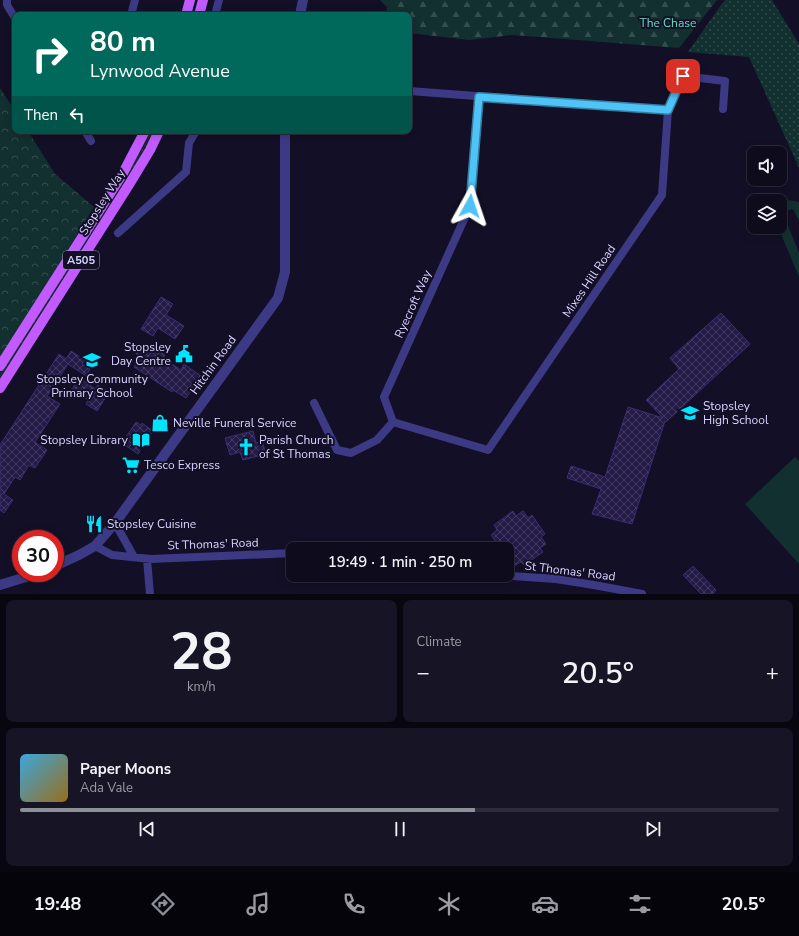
<!DOCTYPE html>
<html lang="en">
<head>
<meta charset="utf-8">
<style>
  :root { --surface:#0e0b1c; --page:#171425; --text:#f1f3f6; --muted:#9b9ba3; --line:#2e2b3b; --accent:#8c9099 }
  body { margin:0; font-family:"Nunito Sans",sans-serif; background:var(--page); color:var(--text); height:100vh; display:flex; flex-direction:column; font-size:15px; white-space:nowrap }
  * { box-sizing:border-box; margin:0 }
  p { font-size:13px; color:var(--muted) }
  .icon { flex:none; width:22px; height:22px; fill:none; stroke:currentColor; stroke-width:2; stroke-linecap:round; stroke-linejoin:round }
  .map { position:relative; height:594px; overflow:hidden }
  .sheet { display:flex; flex-direction:column; gap:6px; padding:6px; background:#08060f; flex:1 }
  .sheet>* { flex:none }
  .guide { position:absolute; left:12px; top:12px; width:400px; height:122px; border-radius:8px; box-shadow:0 2px 10px #0003,0 0 0 1px var(--line); background:#00695c; color:#fff; overflow:hidden }
  .buttons { position:absolute; left:747px; top:146px; display:grid; gap:8px }
  .buttons a { display:grid; place-items:center; width:40px; height:40px; border-radius:8px; background:var(--surface); box-shadow:0 2px 10px #0003,0 0 0 1px var(--line); font-size:20px }
  .speed { position:absolute; left:12px; top:530px; display:flex; gap:8px; font-size:20px; font-weight:700; text-align:center }
  .speed>* { display:grid; place-content:center; width:52px; height:52px; border-radius:50%; background:var(--surface); box-shadow:0 2px 10px #0003,0 0 0 1px var(--line); line-height:1 }
  .speed .limit { border:6px solid #d22; background:#fff; color:#111 }
  .pin { position:absolute; display:grid; place-items:center; width:34px; height:34px; color:#fff; margin:-17px; border-radius:8px; box-shadow:0 2px 6px #0006 }
  .me { position:absolute; width:44px; margin:-22px; rotate:5deg; stroke-linejoin:round; filter:drop-shadow(0 0 3px #0008) }
  .turn { display:flex; align-items:center; gap:14px; height:84px; padding:0 12px; font-size:18px }
  .turn .icon { width:52px; height:52px; stroke-width:2.5 }
  .turn b { display:block; font-size:28px; line-height:34px }
  .then { display:flex; align-items:center; height:38px; padding:0 12px; background:#0003; gap:8px; font-size:15px }
  .big { font-size:30px; font-weight:600; line-height:1.1 }
  .sheet .tile { flex:1; display:flex; flex-direction:column; justify-content:center; gap:6px; min-width:0; padding:0 14px; border-radius:8px; background:var(--page) }
  .sheet .dial { align-items:center; gap:0 }
  .dial b { font-size:52px; line-height:1 }
  .song { display:flex; align-items:center; gap:12px }
  .cover { width:48px; height:48px; border-radius:6px; background:linear-gradient(135deg,hsl(200 70% 55%),hsl(40 70% 35%)) }
  .played { height:4px; border-radius:2px; background:linear-gradient(90deg,var(--accent) 60%,var(--line) 60%) }
  .keys { display:flex; justify-content:space-around; direction:ltr }
  .heat { display:flex; justify-content:space-between; align-items:center; font-size:22px; direction:ltr }
  .sheet .tiles { flex:1; display:grid; gap:6px; grid-template-columns:1fr 1fr }
  .tile:last-child { grid-column:span 2 }
  .trip { position:absolute; left:286px; top:542px; width:228px; height:40px; border-radius:8px; background:var(--surface); box-shadow:0 2px 10px #0003,0 0 0 1px var(--line); font-weight:600; line-height:40px; text-align:center }
  .tabs { display:flex; height:64px; justify-content:space-around; align-items:center; background:#06040b; color:var(--muted) }
  .tabs .icon { width:28px; height:28px }
  .tabs .active { color:var(--accent) }
  .tabs b { font-size:18px; color:var(--text) }
  .map>svg:first-child { display:block }
  .grass { fill:url(#grass-dots) }
  .forest { fill:url(#forest-firs) }
  .park { fill:url(#park-crowns) }
  .pitch { fill:#12302f }
  .building { fill:url(#building-cross-hatch); stroke:#3b2d73 }
  .lines { fill:none; stroke-linecap:round; stroke-linejoin:round }
  .minor { stroke:#3d3a85; stroke-width:8 }
  .tertiary { stroke:#3d3a85; stroke-width:10 }
  .primary { stroke:#c25bff; stroke-width:10 }
  .route-casing { stroke:#337fa1; stroke-width:10 }
  .route { stroke:#4fc3f7; stroke-width:7 }
  .labels { text-anchor:middle; stroke-width:4; stroke-linejoin:round; paint-order:stroke }
  .shield { fill:#130f26; stroke:#9e99be; stroke-width:1 }
  .shield-label { font-size:11px; font-weight:bold; fill:#d9d4ff }
  .park-label { font-size:12px; fill:#5fe0c0; stroke:#130f26 }
  .street-label { font-size:12px; fill:#d9d4ff; stroke:#130f26 }
  .poi-label { font-size:12px; fill:#d9d4ff; stroke:#130f26; text-anchor:start }
</style>
</head>
<body>
<div class="map">
<svg width="799" height="594" viewBox="0 0 799 594">
  <defs>
    <pattern id="grass-dots" width="8" height="8" patternUnits="userSpaceOnUse"><rect width="8" height="8" fill="#12302f"/><path d="M2 2h.1M6 6h.1" fill="none" stroke="#344d4e" stroke-width="1.8" stroke-linecap="round"/></pattern>
    <pattern id="forest-firs" width="22" height="20" patternUnits="userSpaceOnUse"><rect width="22" height="20" fill="#12302f"/><path d="M5 1l3.5 6h-7zM16 11l3.5 6h-7z" fill="#344d4e"/></pattern>
    <pattern id="park-crowns" width="20" height="18" patternUnits="userSpaceOnUse"><rect width="20" height="18" fill="#12302f"/><path d="M2 6a3 3 0 1 1 6 0M12 15a3 3 0 1 1 6 0" fill="none" stroke="#344d4e"/></pattern>
    <pattern id="building-cross-hatch" width="8" height="8" patternUnits="userSpaceOnUse"><rect width="8" height="8" fill="#241b47"/><path d="M0 0l8 8M0 8l8-8" fill="none" stroke="#433b63"/></pattern>
  </defs>
  <rect width="100%" height="100%" fill="#130f26"/>
  <path class="grass" d="M 725,0 L 772,0 L 799,44 L 799,168 L 749,57 L 688,52 L 721,5 Z
    M 151,131 L 153,131 L 138,160 L 0,378 L 0,373 L 118,188 L 142,149 Z"/>
  <path class="forest" d="M 380,0 L 717,0 L 679,48 L 513,35 L 469,40 L 409,33 L 409,15 L 386,15 L 387,7 Z"/>
  <path class="park" d="M 0,88 L 15,111 L 15,131 L 28,131 L 55,174 L 94,207 L 10,344 L 0,359 Z"/>
  <path class="pitch" d="M 790,200 L 799,202 L 799,221 L 794,211 L 792,209 L 787,211 L 784,215 L 799,253 L 799,277 L 778,227 L 780,227 L 780,204 Z
    M 795,457 L 799,461 L 799,564 L 745,504 Z"/>
  <path class="building" d="M 161,297 L 173,304 L 166,315 L 184,326 L 175,339 L 158,328 L 153,336 L 141,329 Z
    M 721,313 L 750,344 L 666,422 L 665,421 L 632,524 L 592,514 L 601,489 L 567,478 L 571,466 L 605,477 L 628,407 L 663,418 L 646,400 L 679,369 L 670,358 Z
    M 141,345 L 152,352 L 154,348 L 165,355 L 163,358 L 181,370 L 184,364 L 201,376 L 186,398 L 173,390 L 172,392 L 134,367 L 141,357 L 136,354 Z
    M 71,351 L 85,360 L 82,364 L 90,369 L 86,376 L 68,364 L 47,396 L 60,404 L 35,442 L 47,450 L 35,468 L 29,465 L 20,480 L 15,477 L 4,494 L 13,500 L 4,513 L 0,510 L 0,445 L 59,354 L 66,359 Z
    M 80,378 L 95,389 L 98,385 L 109,392 L 97,411 L 86,404 L 88,400 L 72,389 Z
    M 136,422 L 141,425 L 142,423 L 153,431 L 138,454 L 122,443 Z
    M 253,431 L 256,443 L 262,441 L 266,454 L 243,460 L 240,452 L 230,455 L 225,438 Z
    M 513,511 L 516,516 L 523,511 L 528,518 L 532,515 L 545,534 L 541,537 L 546,544 L 540,548 L 543,552 L 524,565 L 521,562 L 514,566 L 510,560 L 507,563 L 507,549 L 484,549 L 495,541 L 491,535 L 497,530 L 494,525 Z
    M 693,566 L 716,590 L 713,594 L 701,594 L 683,575 Z"/>
  <g class="lines">
    <path class="minor" d="M 7,0 L 7,5 L 15,18
      M 131,15 L 135,0
      M 215,15 L 219,0
      M 409,91 L 668,110
      M 479,97 L 470,206 L 384,397 L 393,422 L 488,450 L 662,195 L 668,110 L 683,76 L 725,81 L 723,109
      M 85,131 L 91,141
      M 118,233 L 186,172 L 189,143 L 196,131
      M 314,403 L 337,450 L 351,453 L 377,440 L 393,422
      M 115,523 L 134,557
      M 95,546 L 112,555 L 151,559 L 293,553
      M 147,559 L 150,594
      M 495,575 L 556,579 L 594,585 L 642,594"/>
    <path class="tertiary" d="M 300,15 L 303,0
      M 55,566 L 79,555 L 95,546 L 115,523 L 278,298 L 285,272 L 285,131
      M 0,585 L 39,573"/>
    <path class="primary" d="M 186,15 L 190,0
      M 199,15 L 203,0
      M 0,366 L 123,173 L 145,131
      M 0,388 L 130,183 L 150,150 L 159,131"/>
  </g>
  <g class="lines">
    <g class="route-casing">
      <path id="route" d="M 470,206 L 479,97 L 668,110 L 683,76"/>
    </g>
    <use href="#route" class="route"/>
  </g>
  <defs>
    <g id="civic-bare" transform="scale(1.38)"><path d="M-.6-6.5H3V-4.5H.6V-3L4-1V1h2V6H-6V1h2V-1L-.6-3ZM-1.2 2.5V6h2.4V2.5Z" fill="#00e5ff" stroke="#130f26" stroke-width="2.5" paint-order="stroke"/></g>
    <g id="school-bare" transform="scale(1.38)"><path d="M0-5L7-2L0 1L-7-2ZM-4 1L0 2.5L4 1V4Q0 6-4 4Z" fill="#00e5ff" stroke="#130f26" stroke-width="2.5" paint-order="stroke"/></g>
    <g id="shop-bare" transform="scale(1.38)"><path d="M-5-2.5h2.3a2.7 3.5 0 0 1 5.4 0H5L5.5 6h-11ZM-1.5-2.5h3a1.5 2.3 0 0 0-3 0Z" fill="#00e5ff" stroke="#130f26" stroke-width="2.5" paint-order="stroke"/></g>
    <g id="library-bare" transform="scale(1.38)"><path d="M-6-4Q-3-5.5-.7-3.5V5Q-3 3-6 4ZM6-4Q3-5.5 .7-3.5V5Q3 3 6 4Z" fill="#00e5ff" stroke="#130f26" stroke-width="2.5" paint-order="stroke"/></g>
    <g id="church-bare" transform="scale(1.38)"><path d="M-1.2-6h2.4v3.5h3.3v2.4h-3.3V6h-2.4V-.1h-3.3v-2.4h3.3Z" fill="#00e5ff" stroke="#130f26" stroke-width="2.5" paint-order="stroke"/></g>
    <g id="supermarket-bare" transform="scale(1.38)"><path d="M-6-5.5h2.5l.6 2H6L4.5 2H-2.5L-4.4-4H-6ZM-1.5 3.2a1.3 1.3 0 1 0 .1 0ZM3 3.2a1.3 1.3 0 1 0 .1 0Z" fill="#00e5ff" stroke="#130f26" stroke-width="2.5" paint-order="stroke"/></g>
    <g id="restaurant-bare" transform="scale(1.38)"><path d="M-5-6h1v4h1v-4h1v4h1v-4h1v5L-1.5 .5V6h-2V.5L-5-1ZM5-6V6H3V1.5H1.5Q1.5-4 5-6Z" fill="#00e5ff" stroke="#130f26" stroke-width="2.5" paint-order="stroke"/></g>
  </defs>
  <g fill-rule="evenodd">
    <use href="#civic-bare" x="184" y="354"/>
    <use href="#school-bare" x="92" y="360"/>
    <use href="#school-bare" x="690" y="413"/>
    <use href="#shop-bare" x="160" y="423"/>
    <use href="#library-bare" x="141" y="440"/>
    <use href="#church-bare" x="246" y="447"/>
    <use href="#supermarket-bare" x="131" y="465"/>
    <use href="#restaurant-bare" x="94" y="524"/>
  </g>
  <g class="labels">
    <rect class="shield" x="63" y="251" width="36" height="18" rx="3"/>
    <g class="shield-label">
      <text x="81" y="264">A505</text>
    </g>
    <g class="park-label">
      <text x="668" y="27">The Chase</text>
    </g>
    <g class="street-label">
      <text transform="translate(102 202) rotate(-58)" y="4">Stopsley Way</text>
      <text transform="translate(589 281) rotate(-56)" y="4">Mixes Hill Road</text>
      <text transform="translate(413 304) rotate(-66)" y="4">Ryecroft Way</text>
      <text transform="translate(213 365) rotate(-54)" y="4">Hitchin Road</text>
      <text transform="translate(213 544) rotate(-2)" y="4">St Thomas' Road</text>
      <text transform="translate(570 571) rotate(7)" y="4">St Thomas' Road</text>
    </g>
    <g class="poi-label">
      <text x="171" y="351" text-anchor="end">Stopsley<tspan x="171" dy="14">Day Centre</tspan></text>
      <text x="92" y="383" text-anchor="middle">Stopsley Community<tspan x="92" dy="14">Primary School</tspan></text>
      <text x="703" y="410">Stopsley<tspan x="703" dy="14">High School</tspan></text>
      <text x="173" y="427">Neville Funeral Service</text>
      <text x="128" y="444" text-anchor="end">Stopsley Library</text>
      <text x="259" y="444">Parish Church<tspan x="259" dy="14">of St Thomas</tspan></text>
      <text x="144" y="469">Tesco Express</text>
      <text x="107" y="528">Stopsley Cuisine</text>
    </g>
  </g>
</svg>
<div class="buttons">
<a><svg class="icon" aria-label="sound" viewBox="0 0 24 24"><path d="M4 9h4l5-4v14l-5-4H4zM17 9q2 3 0 6"/></svg></a>
<a><svg class="icon" aria-label="layers" viewBox="0 0 24 24"><path d="M12 4l9 5-9 5-9-5zM3 14l9 5 9-5"/></svg></a>
</div>
<div class="speed"><div class="limit">30</div></div>
<div class="pin" style="left:683px;top:76px;background:#d93025"><svg class="icon" aria-label="arrive" viewBox="0 0 24 24"><path d="M6 21V4h12l-3 4 3 4H6"/></svg></div>
<svg class="me" style="left:470px;top:206px" viewBox="-20 -20 40 40"><path d="M0-17L14 15 0 8-14 15z" fill="#4fc3f7" stroke="#fff" stroke-width="4"/></svg>
<div class="trip">19:49 · 1 min · 250 m</div>
<div class="guide">
<div class="turn"><svg class="icon" aria-label="right" viewBox="0 0 24 24"><path d="M7 20v-9h11M14 6l5 5-5 5"/></svg><div><b>80 m</b>Lynwood Avenue</div></div>
<div class="then">Then<svg class="icon" aria-label="left" viewBox="0 0 24 24"><path d="M17 20v-9H6M10 6l-5 5 5 5"/></svg></div>
</div>
</div>
<section class="sheet">
<div class="tiles">
<div class="tile dial"><b>28</b><p>km/h</p></div>
<div class="tile"><p>Climate</p>
<div class="heat"><a>−</a><b class="big">20.5°</b><a>+</a></div>
</div>
<div class="tile">
<div class="song"><i class="cover"></i><div><b>Paper Moons</b><p>Ada Vale</p></div></div>
<div class="played"></div>
<div class="keys"><svg class="icon" aria-label="previous" viewBox="0 0 24 24"><path d="M18 5L8 12l10 7zM5 5v14"/></svg><svg class="icon" aria-label="pause" viewBox="0 0 24 24"><path d="M8 5v14M16 5v14"/></svg><svg class="icon" aria-label="next" viewBox="0 0 24 24"><path d="M6 5l10 7-10 7zM19 5v14"/></svg></div>
</div>
</div>
</section>
<nav class="tabs">
<b>19:48</b>
<svg class="icon active" aria-label="directions" viewBox="0 0 24 24"><path d="M12 3l9 9-9 9-9-9zM9 14v-3h6M13 9l2 2-2 2"/></svg>
<svg class="icon" aria-label="music" viewBox="0 0 24 24"><path d="M9 18V5l10-2v13"/><circle cx="6" cy="18" r="3"/><circle cx="16" cy="16" r="3"/></svg>
<svg class="icon" aria-label="phone" viewBox="0 0 24 24"><path d="M5 4h4l2 5-3 2q2 4 5 5l2-3 5 2v4C11 20 4 13 5 4z"/></svg>
<svg class="icon" aria-label="climate" viewBox="0 0 24 24"><path d="M12 3v18M4 7l16 10M4 17L20 7"/></svg>
<svg class="icon" aria-label="car" viewBox="0 0 24 24"><path d="M5 17H2v-5l4-1 3-4h7l3 4 3 1v5h-3M9 17h6M6 11h13"/><circle cx="7" cy="17" r="2"/><circle cx="17" cy="17" r="2"/></svg>
<svg class="icon" aria-label="filters" viewBox="0 0 24 24"><path d="M4 7h16M4 17h16"/><circle cx="9" cy="7" r="2"/><circle cx="15" cy="17" r="2"/></svg>
<b>20.5°</b>
</nav>
</body>
</html>
